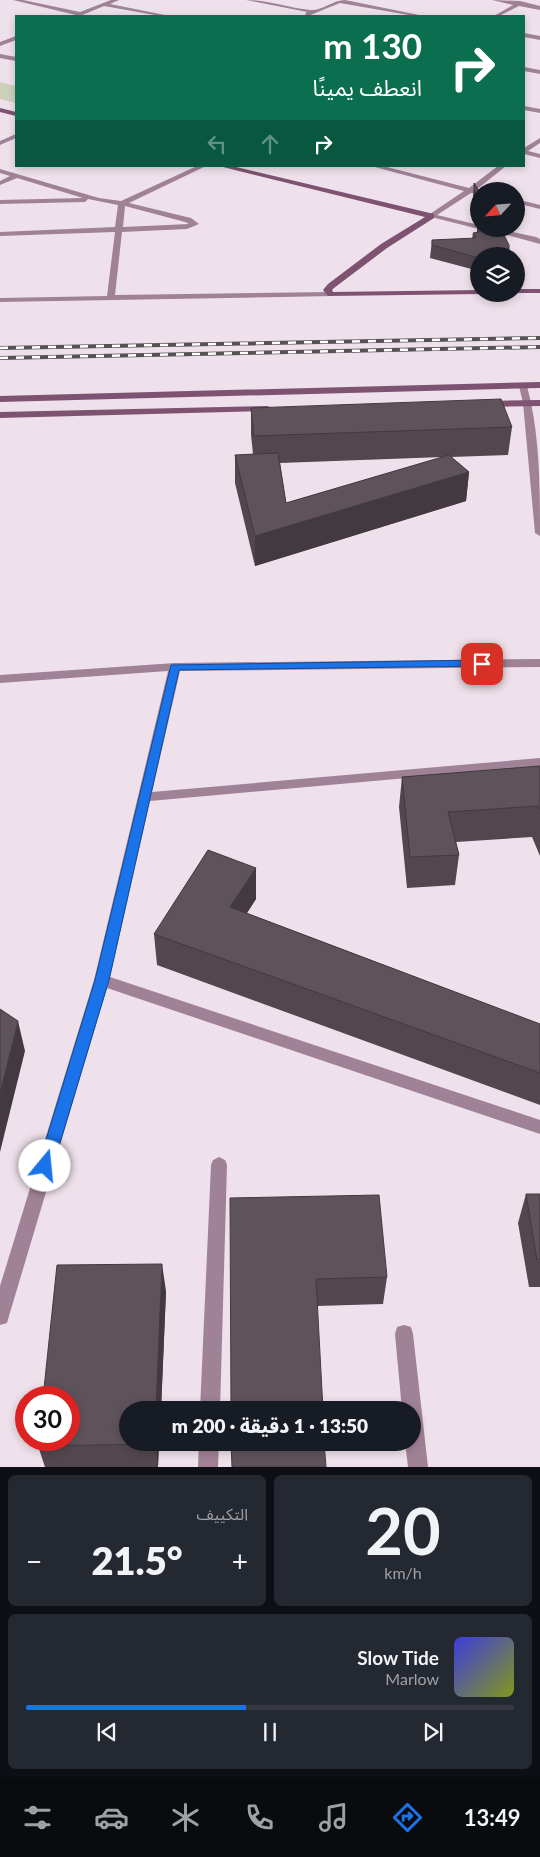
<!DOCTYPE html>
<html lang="ar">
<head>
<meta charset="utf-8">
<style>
  :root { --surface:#171b24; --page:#242831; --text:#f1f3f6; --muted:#9ea1a6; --line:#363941; --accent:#1a73e8 }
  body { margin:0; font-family:Lato,"Noto Sans Arabic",sans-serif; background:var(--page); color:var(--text); direction:rtl; height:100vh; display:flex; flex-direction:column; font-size:19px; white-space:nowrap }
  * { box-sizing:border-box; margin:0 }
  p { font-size:16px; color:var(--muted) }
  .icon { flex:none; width:28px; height:28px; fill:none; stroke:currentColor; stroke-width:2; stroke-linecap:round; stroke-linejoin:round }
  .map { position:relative; height:1467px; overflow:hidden; direction:ltr }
  .side { display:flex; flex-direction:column; gap:8px; padding:8px; background:#0d0f14; flex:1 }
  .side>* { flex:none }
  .banner { position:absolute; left:15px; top:15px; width:510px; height:152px; border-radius:0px; box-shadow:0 2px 8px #0003; direction:rtl; background:#0b6e4f; color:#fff; overflow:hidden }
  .needle { width:32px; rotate:244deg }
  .fabs { position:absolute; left:470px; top:182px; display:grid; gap:10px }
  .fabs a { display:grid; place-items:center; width:55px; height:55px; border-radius:50%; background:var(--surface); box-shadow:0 2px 8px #0003; font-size:25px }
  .speed { position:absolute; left:15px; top:1386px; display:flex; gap:10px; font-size:25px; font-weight:700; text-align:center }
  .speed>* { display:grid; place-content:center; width:65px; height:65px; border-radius:50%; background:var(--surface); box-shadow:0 2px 8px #0003; line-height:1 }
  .speed .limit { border:8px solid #d22; background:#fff; color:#111 }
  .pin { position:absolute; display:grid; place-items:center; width:42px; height:42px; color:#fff; margin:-21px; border-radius:10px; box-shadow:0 2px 8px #0006 }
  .me { position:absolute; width:55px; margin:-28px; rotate:17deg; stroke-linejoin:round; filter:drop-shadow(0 0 4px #0008) }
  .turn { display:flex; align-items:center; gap:18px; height:105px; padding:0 20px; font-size:22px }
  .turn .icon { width:65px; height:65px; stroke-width:2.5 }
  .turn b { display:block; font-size:35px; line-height:42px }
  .lanes { display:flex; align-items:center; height:48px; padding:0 20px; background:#0003; justify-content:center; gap:25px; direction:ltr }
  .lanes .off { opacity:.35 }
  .big { font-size:38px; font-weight:800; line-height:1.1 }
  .side .card { flex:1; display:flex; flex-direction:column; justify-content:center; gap:8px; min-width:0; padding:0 18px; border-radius:8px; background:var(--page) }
  .side .dial { align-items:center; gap:0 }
  .dial b { font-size:65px; line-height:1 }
  .song { display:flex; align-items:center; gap:15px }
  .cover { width:60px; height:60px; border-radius:8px; background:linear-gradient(135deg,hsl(240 70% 55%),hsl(70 70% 35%)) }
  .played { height:5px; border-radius:2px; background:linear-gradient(90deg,var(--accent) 45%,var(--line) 45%) }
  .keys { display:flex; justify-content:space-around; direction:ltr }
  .heat { display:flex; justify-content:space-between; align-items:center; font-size:28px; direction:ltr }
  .side .tiles { flex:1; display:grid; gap:8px; grid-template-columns:1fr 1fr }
  .card:last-child { grid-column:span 2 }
  .trip { position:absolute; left:119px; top:1401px; width:302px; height:50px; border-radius:25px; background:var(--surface); box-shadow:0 2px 8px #0003; font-weight:800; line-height:50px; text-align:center; direction:rtl }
  .dock { display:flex; height:80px; justify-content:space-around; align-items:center; background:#090b0e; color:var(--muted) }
  .dock .icon { width:35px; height:35px }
  .dock .active { color:var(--accent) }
  .dock b { font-size:22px; color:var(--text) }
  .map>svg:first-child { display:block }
  .green { fill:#cdd1bc }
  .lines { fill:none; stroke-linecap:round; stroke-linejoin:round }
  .street { fill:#a08297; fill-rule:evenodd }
  .secondary { fill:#7d5371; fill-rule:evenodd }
  .rail-casing { stroke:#585055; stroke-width:4 }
  .rail { stroke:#fff; stroke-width:2.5; stroke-dasharray:8; stroke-linecap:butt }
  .wall { fill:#52474e; fill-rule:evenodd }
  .shaded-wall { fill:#423a40 }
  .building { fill:#5f535b; stroke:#423a40 }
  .route { fill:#1a73e8; stroke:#114b97 }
</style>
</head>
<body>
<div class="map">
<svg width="540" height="1467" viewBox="0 0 540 1467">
  <rect width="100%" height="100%" fill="#efe1eb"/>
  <path class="green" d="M 0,82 L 16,86 L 16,103 L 0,99 Z"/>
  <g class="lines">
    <path class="street" d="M 13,0 L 23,0 L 80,12 L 111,0 L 119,0 L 110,4 L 170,16 L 160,16 L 104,6 L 80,16 Z
      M 246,0 C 268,0 289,8 310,10 C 322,11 333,0 345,0 L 424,16 L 414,16 L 340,3 L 308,16 L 305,14 L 307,12 Z
      M 492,0 L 520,1 L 540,6 L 540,10 L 519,6 L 499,16 L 494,16 L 513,5 Z
      M 524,33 L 540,36 L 540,40 L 524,37 Z
      M 16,36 L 16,40 L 0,46 L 0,42 Z
      M 0,54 L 16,57 L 16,61 L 0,58 Z
      M 524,67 L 540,70 L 540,74 L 524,71 Z
      M 524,106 L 540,109 L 540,113 L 524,110 Z
      M 16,134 L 16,138 L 0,145 L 0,141 Z
      M 540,138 L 540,143 L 528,151 L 540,154 L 540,158 L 524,154 L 524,148 Z
      M 197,166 L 206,166 L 129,203 L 191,218 L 199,224 L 187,229 L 122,232 L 115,295 L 331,292 L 335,294 L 334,296 L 0,302 L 0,298 L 107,296 L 115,232 L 0,236 L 0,232 L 115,227 L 118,205 L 88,199 L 85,202 L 0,204 L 0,200 L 83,198 L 17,178 L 0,185 L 0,181 L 10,176 L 0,173 L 0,169 L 99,198 L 121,201 ZM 125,206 L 185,222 L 189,224 L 123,227 Z
      M 371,166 L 383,166 L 469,188 L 498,166 L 506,166 L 476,190 L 478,191 L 478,193 L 471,193 L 437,215 L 479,225 L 479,229 L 481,229 L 479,229 L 427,216 L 464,191 Z
      M 516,199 L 540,205 L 540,209 L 516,203 Z
      M 485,229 L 498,229 L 536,237 L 540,239 L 540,244 Z
      M 523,383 L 527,386 C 540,434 540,487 540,536 L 535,533 L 523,403 L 519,386 Z
      M 540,659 L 540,667 L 180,671 L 152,792 L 540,758 L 540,766 L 150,801 L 110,977 L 540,1120 L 540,1134 L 107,988 L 9,1316 L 7,1323 L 0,1325 L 0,1286 L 94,980 L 168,671 L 0,683 L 0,675 L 175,663 Z
      M 219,1157 L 225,1160 L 227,1165 L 220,1410 L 200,1410 L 211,1165 L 213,1160 Z
      M 404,1325 L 411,1327 L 413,1334 L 428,1467 L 408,1467 L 405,1442 L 412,1442 L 412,1410 L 402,1410 L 395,1334 L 397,1327 Z
      M 199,1442 L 219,1442 L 218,1467 L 198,1467 Z"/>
    <path class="secondary" d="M 0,108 L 16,112 L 16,116 L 0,112 Z
      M 219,166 L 232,166 L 434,214 L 434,218 L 387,248 L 334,288 L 332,290 L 333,292 L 479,290 L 479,294 L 482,294 L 328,296 L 323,290 L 328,284 L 381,244 L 425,217 Z
      M 516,289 L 540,289 L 540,293 L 516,293 Z
      M 540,382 L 540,388 L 0,402 L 0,396 Z
      M 540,400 L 540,406 L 487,407 L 482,404 L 487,401 Z
      M 267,406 L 270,407 L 270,411 L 0,418 L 0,412 Z"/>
    <g class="rail-casing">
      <path id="rail" d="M 0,348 L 540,338
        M 0,358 L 540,347"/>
    </g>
    <use href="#rail" class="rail"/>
  </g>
  <path class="wall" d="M 474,183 L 479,191 L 479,229 L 501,229 L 479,256 L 479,271 L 430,258 L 432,240 L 472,239 L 473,233 L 477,233 L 477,223 L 476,222 L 473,195 Z
    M 251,408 L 512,427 L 508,455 L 451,457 L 469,472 L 466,501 L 255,566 L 235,483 L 235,455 L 253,454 L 251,435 ZM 443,457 L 286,503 L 280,463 Z
    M 540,766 L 540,856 L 532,837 L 456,842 L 459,855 L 455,885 L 407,888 L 399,807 L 402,777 Z
    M 256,868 L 256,899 L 247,913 L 540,1024 L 540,1105 L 157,965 L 154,934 Z
    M 526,1194 L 540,1194 L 540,1287 L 529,1287 L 518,1223 Z
    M 230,1198 L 387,1277 L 383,1304 L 317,1306 Z
    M 166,1291 L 161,1410 L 128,1410 L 159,1442 L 158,1467 L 45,1467 L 38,1446 Z"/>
  <path class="shaded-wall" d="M 469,472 L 466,501 L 255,566 L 255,536 Z
    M 256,868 L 256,899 L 231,937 L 230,907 Z
    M 18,1021 L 25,1051 L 0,1152 L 0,1093 Z
    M 162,1264 L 166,1291 L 161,1410 L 156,1410 Z
    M 155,1442 L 159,1442 L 158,1467 Z"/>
  <path class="building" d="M 474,183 L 479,191 L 479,211 L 477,210 Z
    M 479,229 L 501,229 L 509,245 L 509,256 L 479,256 L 479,258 L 432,245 L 432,240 L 476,238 L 473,233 L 479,232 Z
    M 501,399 L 512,427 L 254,436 L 251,408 Z
    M 278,453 L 286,503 L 449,455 L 469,472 L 255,536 L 235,455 Z
    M 540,766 L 540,810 L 538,806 L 448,812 L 459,855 L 410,857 L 402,777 Z
    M 208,850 L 256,868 L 230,907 L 540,1024 L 540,1073 L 154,934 Z
    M 0,1009 L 18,1021 L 0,1093 Z
    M 526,1194 L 540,1194 L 540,1259 L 537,1260 Z
    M 379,1195 L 387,1277 L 316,1279 L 323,1410 L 231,1410 L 230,1198 Z
    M 162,1264 L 156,1410 L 128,1410 L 128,1442 L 155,1442 L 155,1444 L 38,1446 L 39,1440 L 69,1440 L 69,1398 L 43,1398 L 57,1265 Z
    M 231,1442 L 324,1442 L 326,1467 L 232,1467 Z"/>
  <path class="route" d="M 482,660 L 488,664 L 486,666 L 179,670 L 109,980 L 53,1166 L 51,1172 L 45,1174 L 40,1172 L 38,1166 L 95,980 L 171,665 Z"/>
</svg>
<div class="fabs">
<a><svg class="needle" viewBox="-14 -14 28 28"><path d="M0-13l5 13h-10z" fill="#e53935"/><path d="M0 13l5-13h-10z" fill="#9ea1a6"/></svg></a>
<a><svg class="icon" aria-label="layers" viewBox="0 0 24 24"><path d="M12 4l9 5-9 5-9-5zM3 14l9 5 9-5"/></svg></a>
</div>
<div class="speed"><div class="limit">30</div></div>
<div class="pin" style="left:482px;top:664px;background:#d93025"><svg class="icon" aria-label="arrive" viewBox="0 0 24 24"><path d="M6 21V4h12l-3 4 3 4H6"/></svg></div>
<svg class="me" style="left:45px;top:1166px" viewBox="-20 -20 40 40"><circle r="19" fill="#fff"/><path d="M0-13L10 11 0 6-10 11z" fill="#1a73e8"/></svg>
<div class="trip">13:50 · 1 دقيقة · 200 m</div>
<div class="banner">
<div class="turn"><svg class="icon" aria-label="right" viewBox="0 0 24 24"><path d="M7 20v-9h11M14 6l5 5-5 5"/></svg><div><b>130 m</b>انعطف يمينًا</div></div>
<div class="lanes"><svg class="icon off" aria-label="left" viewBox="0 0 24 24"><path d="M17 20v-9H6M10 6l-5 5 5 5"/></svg><svg class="icon off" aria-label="ahead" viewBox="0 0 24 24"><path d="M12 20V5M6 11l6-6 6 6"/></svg><svg class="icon" aria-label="right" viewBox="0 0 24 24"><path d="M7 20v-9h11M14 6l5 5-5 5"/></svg></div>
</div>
</div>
<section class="side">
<div class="tiles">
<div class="card dial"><b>20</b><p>km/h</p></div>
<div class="card"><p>التكييف</p>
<div class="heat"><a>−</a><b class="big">21.5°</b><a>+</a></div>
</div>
<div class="card">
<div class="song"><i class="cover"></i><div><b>Slow Tide</b><p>Marlow</p></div></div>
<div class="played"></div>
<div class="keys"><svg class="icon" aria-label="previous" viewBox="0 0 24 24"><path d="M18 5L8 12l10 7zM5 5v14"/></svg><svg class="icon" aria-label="pause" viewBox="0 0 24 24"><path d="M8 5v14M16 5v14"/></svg><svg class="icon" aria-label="next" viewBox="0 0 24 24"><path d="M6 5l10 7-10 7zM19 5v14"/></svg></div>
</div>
</div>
</section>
<nav class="dock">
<b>13:49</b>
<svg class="icon active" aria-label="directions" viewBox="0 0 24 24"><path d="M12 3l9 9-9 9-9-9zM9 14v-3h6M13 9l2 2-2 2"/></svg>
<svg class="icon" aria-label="music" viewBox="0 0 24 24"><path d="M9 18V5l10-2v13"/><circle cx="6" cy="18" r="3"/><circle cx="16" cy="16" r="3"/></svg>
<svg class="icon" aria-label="phone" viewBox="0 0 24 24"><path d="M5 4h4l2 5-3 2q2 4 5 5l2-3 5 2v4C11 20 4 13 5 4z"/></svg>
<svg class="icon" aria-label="climate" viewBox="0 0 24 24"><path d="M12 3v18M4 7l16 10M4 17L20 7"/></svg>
<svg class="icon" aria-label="car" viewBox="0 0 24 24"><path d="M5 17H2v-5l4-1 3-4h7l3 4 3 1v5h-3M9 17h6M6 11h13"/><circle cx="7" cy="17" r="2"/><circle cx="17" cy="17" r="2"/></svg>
<svg class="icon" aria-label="filters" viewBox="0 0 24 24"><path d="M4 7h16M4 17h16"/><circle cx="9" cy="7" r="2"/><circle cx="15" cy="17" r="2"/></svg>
</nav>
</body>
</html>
